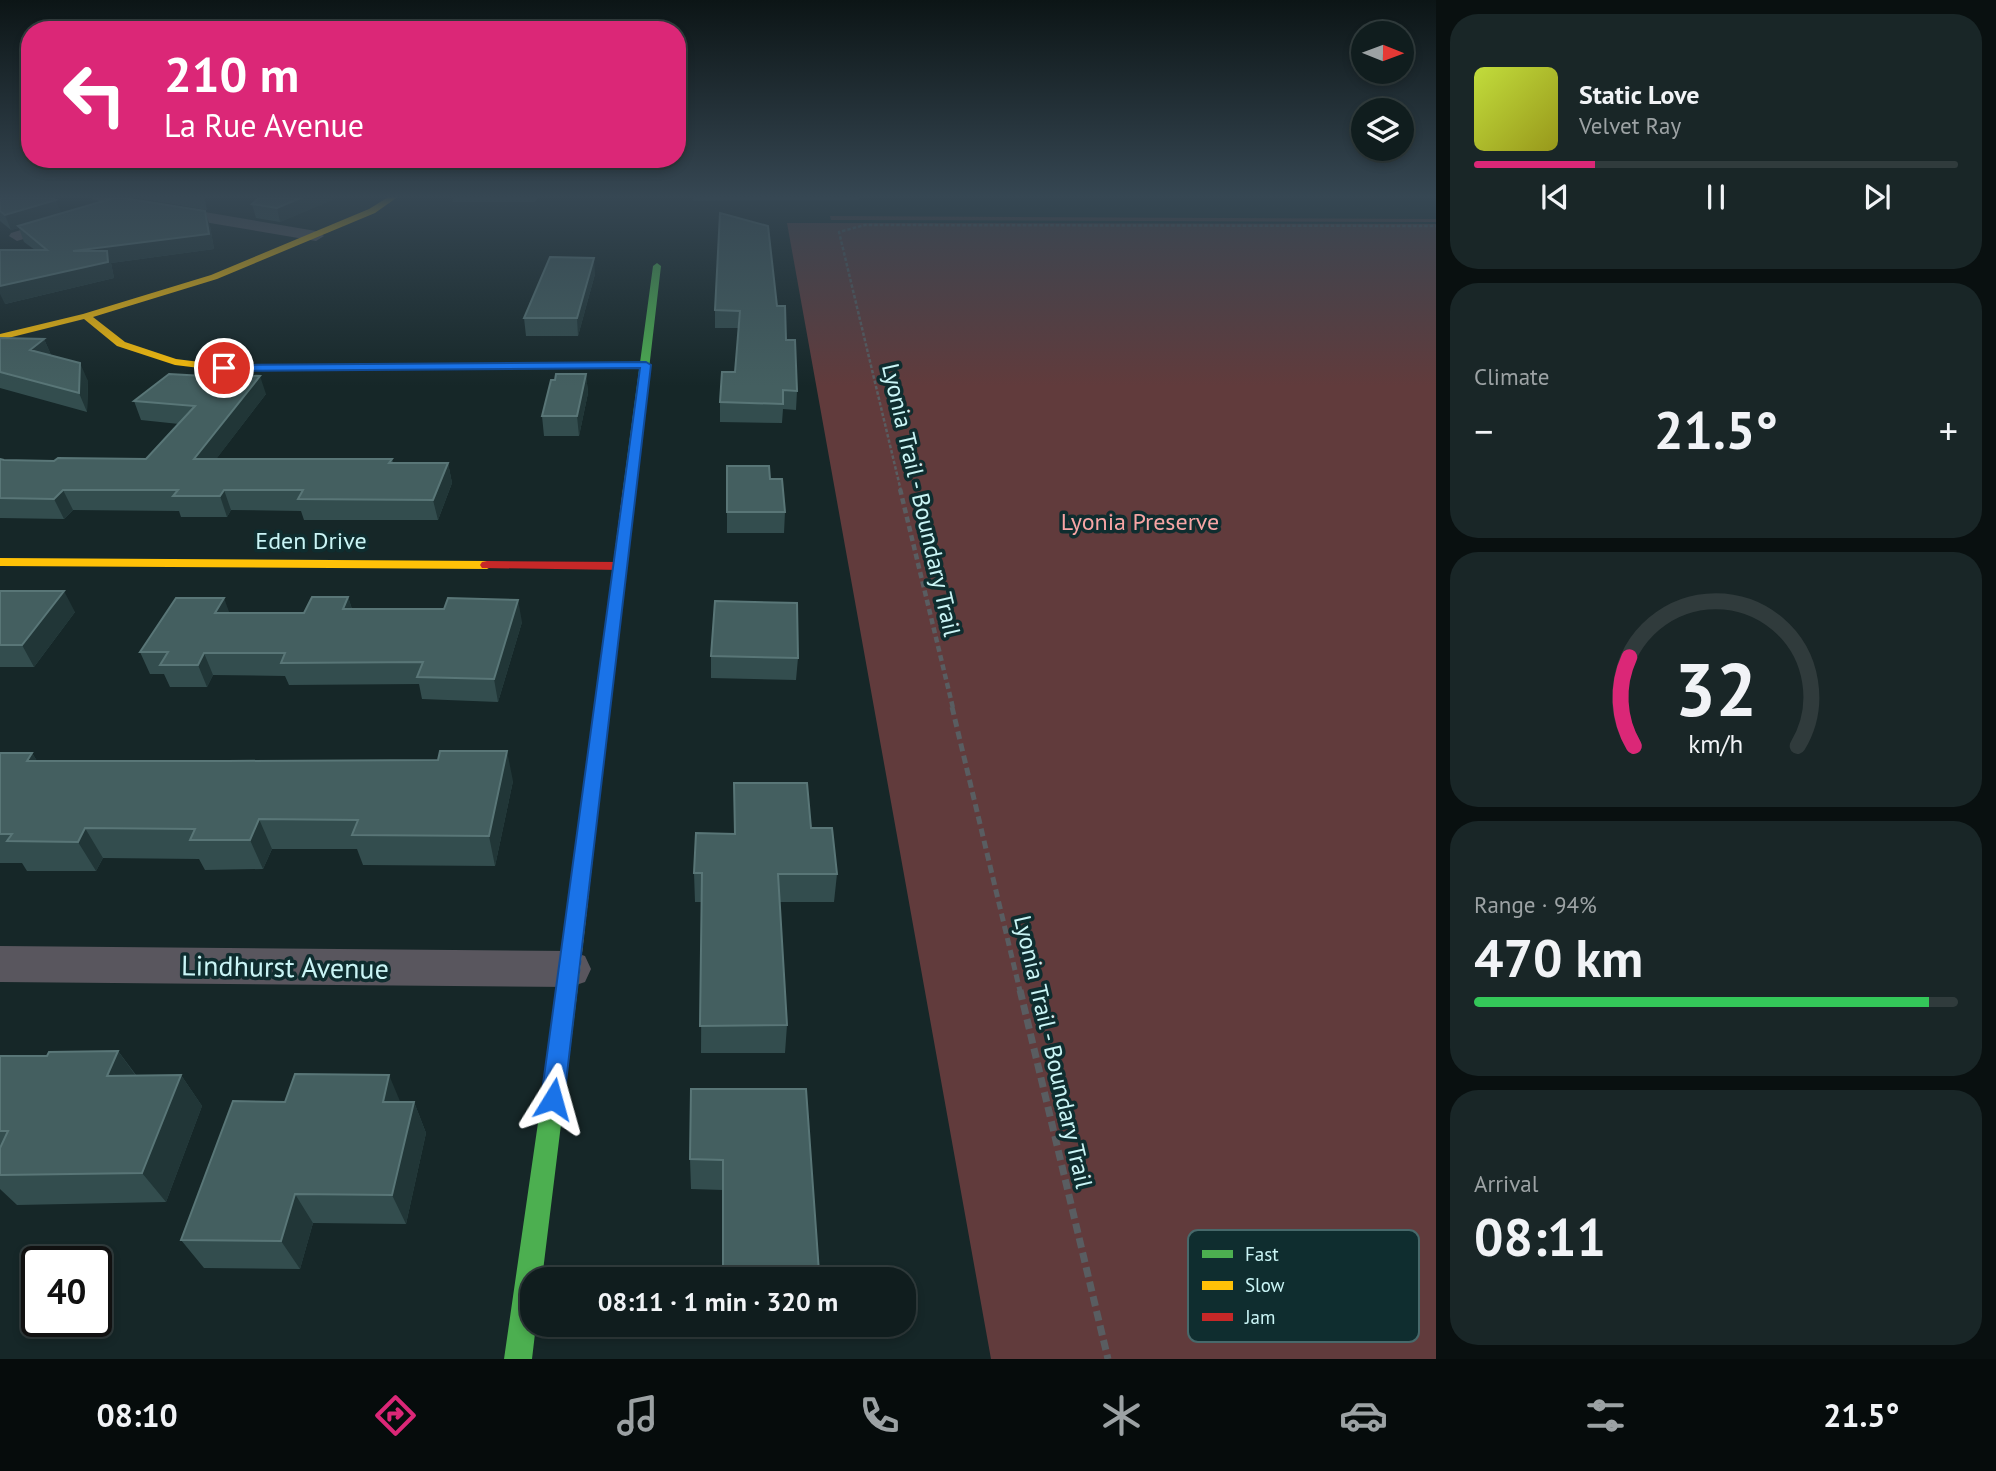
<!DOCTYPE html>
<html lang="en">
<head>
<meta charset="utf-8">
<style>
  :root { --surface:#101d1e; --page:#192627; --text:#f1f3f6; --muted:#9ca2a4; --line:#303b3c; --accent:#db2777 }
  body { margin:0; font-family:"PT Sans",sans-serif; background:var(--page); color:var(--text); height:100vh; display:flex; flex-direction:column; font-size:26px; white-space:nowrap }
  * { box-sizing:border-box; margin:0 }
  p { font-size:23px; color:var(--muted) }
  .icon { flex:none; width:38px; height:38px; fill:none; stroke:currentColor; stroke-width:2; stroke-linecap:round; stroke-linejoin:round }
  .map { position:relative; flex:1; overflow:hidden }
  .drawer { display:flex; flex-direction:column; gap:14px; padding:14px; background:#091010; width:560px }
  .drawer>* { flex:none }
  .guide { position:absolute; left:21px; top:21px; width:665px; height:147px; border-radius:28px; box-shadow:0 4px 10px #0003,0 0 0 2px var(--line); background:#db2777; color:#fff; overflow:hidden }
  .needle { width:46px; rotate:91deg }
  .tools { position:absolute; left:1351px; top:21px; display:grid; gap:14px }
  .tools a { display:grid; place-items:center; width:63px; height:63px; border-radius:50%; background:var(--surface); box-shadow:0 4px 10px #0003,0 0 0 2px var(--line); font-size:35px }
  .speed { position:absolute; left:21px; top:1246px; display:flex; gap:14px; font-size:35px; font-weight:700; text-align:center }
  .speed>* { display:grid; place-content:center; width:91px; height:91px; border-radius:50%; background:var(--surface); box-shadow:0 4px 10px #0003,0 0 0 2px var(--line); line-height:1 }
  .speed .limit { border:4px solid #111; border-radius:10px; background:#fff; color:#111 }
  .pin { position:absolute; display:grid; place-items:center; width:60px; height:60px; color:#fff; margin:-30px; border:4px solid #fff; border-radius:50%; box-shadow:0 2px 7px #0007 }
  .me { position:absolute; width:77px; margin:-38px; rotate:8deg; stroke-linejoin:round; filter:drop-shadow(0 0 5px #0008) }
  .turn { display:flex; align-items:center; gap:24px; height:147px; padding:0 28px; font-size:32px }
  .turn .icon { width:91px; height:91px; stroke-width:2.5 }
  .turn b { display:block; font-size:49px; line-height:60px }
  .big { font-size:52px; font-weight:800; line-height:1.1 }
  .drawer .card { flex:1; display:flex; flex-direction:column; justify-content:center; gap:10px; min-width:0; padding:0 24px; border-radius:28px; background:var(--page) }
  .drawer .dial { align-items:center; gap:0 }
  .dial svg { height:182px; overflow:visible; fill:none; stroke:var(--line); stroke-width:7; stroke-linecap:round; text-anchor:middle }
  .dial text { fill:var(--text); stroke:none }
  .song { display:flex; align-items:center; gap:21px }
  .cover { width:84px; height:84px; border-radius:10px; background:linear-gradient(135deg,hsl(70 70% 55%),hsl(60 70% 35%)) }
  .played { height:7px; border-radius:4px; background:linear-gradient(90deg,var(--accent) 25%,var(--line) 25%) }
  .keys { display:flex; justify-content:space-around; direction:ltr }
  .heat { display:flex; justify-content:space-between; align-items:center; font-size:38px; direction:ltr }
  .charge { height:10px; border-radius:5px; background:linear-gradient(90deg,#34c759 94%,var(--line) 0) }
  .trip { position:absolute; left:520px; top:1267px; width:396px; height:70px; border-radius:28px; background:var(--surface); box-shadow:0 4px 10px #0003,0 0 0 2px var(--line); font-weight:800; line-height:70px; text-align:center }
  .tab-bar { display:flex; height:112px; justify-content:space-around; align-items:center; background:#060c0c; color:var(--muted) }
  .tab-bar .icon { width:49px; height:49px }
  .tab-bar .selected { color:var(--accent) }
  .tab-bar b { font-size:32px; color:var(--text) }
  main { display:flex; flex:1; min-height:0 }
  .map>svg:first-child { display:block }
  .green { fill:#613b3c }
  .lines { fill:none; stroke-linecap:round; stroke-linejoin:round }
  .path-far3 { stroke:#595d61; stroke-width:2.5; stroke-dasharray:3.5 2; stroke-linecap:butt }
  .path-far2 { stroke:#595d61; stroke-width:4.5; stroke-dasharray:6 3.5; stroke-linecap:butt }
  .path-far1 { stroke:#595d61; stroke-width:5; stroke-dasharray:8 4.5; stroke-linecap:butt }
  .path { stroke:#595d61; stroke-width:7; stroke-dasharray:10 5; stroke-linecap:butt }
  .street { fill:#59565e; fill-rule:evenodd }
  .fast { fill:#4caf50; fill-rule:evenodd }
  .slow { fill:#ffc107; fill-rule:evenodd }
  .jam { fill:#c62828; fill-rule:evenodd }
  .wall { fill:#334d4e }
  .shaded-wall { fill:#213637 }
  .building { fill:#445f60; stroke:#597677; stroke-width:2 }
  .route { fill:#1a73e8; stroke:#114b97; stroke-width:2 }
  .labels { text-anchor:middle; stroke-width:7; stroke-linejoin:round; paint-order:stroke }
  .street-label { font-size:24px; fill:#caf5f6; stroke:#0f2d2f }
  .park-label { font-size:24px; fill:#f8a5a5; stroke:#0f2d2f }
  .near-street-label { font-size:28px; fill:#caf5f6; stroke:#0f2d2f }
  .key { fill:#0f2d2f; stroke:#47696b; stroke-width:2 }
  .key-label { font-size:19px; fill:#caf5f6 }
</style>
</head>
<body>
<main>
<div class="map">
<svg width="1436" height="1359" viewBox="0 0 1436 1359">
  <rect width="100%" height="100%" fill="#162728"/>
  <path class="green" d="M 830,216 L 1436,219 L 1436,222 L 831,220 Z
    M 787,223 L 1436,224 L 1436,1359 L 991,1359 Z"/>
  <g class="lines">
    <path class="path-far3" d="M 901,491 L 839,232 L 865,225 L 1436,226"/>
    <path class="path-far2" d="M 900,489 L 953,708"/>
    <path class="path-far1" d="M 952,707 L 1020,991"/>
    <path class="path" d="M 1020,990 L 1108,1359"/>
    <path class="street" d="M 91,196 L 111,196 L 316,231 L 324,236 L 316,241 L 121,208 L 93,199 Z
      M 63,217 L 69,219 L 71,222 L 69,225 L 17,241 L 9,236 L 11,233 Z
      M 0,946 L 570,951 L 585,956 L 591,969 L 585,982 L 570,987 L 0,982 Z"/>
    <path class="fast" d="M 657,263 L 661,266 L 635,489 L 629,493 L 623,489 L 653,266 Z
      M 570,961 L 577,964 L 580,970 L 542,1279 L 532,1279 L 532,1325 L 536,1325 L 532,1359 L 504,1359 L 560,970 L 563,964 Z"/>
    <path class="slow" d="M 390,196 L 399,196 L 375,213 L 217,279 L 93,317 L 125,342 L 176,359 L 224,365 L 646,362 L 651,365 L 646,368 L 224,371 L 175,365 L 117,346 L 84,319 L 0,340 L 0,334 L 83,314 L 211,275 L 369,209 Z
      M 629,485 L 635,489 L 580,970 L 577,976 L 570,979 L 563,976 L 560,970 L 623,489 Z
      M 0,558 L 487,561 L 494,565 L 487,569 L 0,566 Z"/>
    <path class="jam" d="M 487,561 L 621,562 L 628,566 L 621,570 L 482,568 L 480,565 L 482,562 Z"/>
  </g>
  <path class="wall" d="M 0,196 L 61,213 L 210,226 L 214,249 L 111,263 L 114,278 L 5,304 L 35,250 L 24,242 L 19,228 L 11,230 L 0,221 Z
    M 126,196 L 204,196 L 207,210 Z
    M 261,196 L 341,196 L 280,222 L 256,218 L 252,204 Z
    M 452,196 L 539,196 L 535,202 L 453,202 Z
    M 693,196 L 875,196 L 875,197 L 859,197 L 859,200 L 693,201 Z
    M 595,274 L 578,336 L 526,336 L 524,318 Z
    M 777,306 L 786,340 L 797,391 L 796,410 L 783,409 L 782,423 L 720,422 L 720,402 L 735,372 L 739,328 L 715,328 L 715,310 Z
    M 0,338 L 44,339 L 51,355 L 88,381 L 87,412 L 0,388 Z
    M 586,374 L 588,393 L 579,436 L 544,436 L 542,416 Z
    M 266,394 L 216,459 L 392,459 L 393,463 L 448,463 L 452,483 L 438,520 L 304,520 L 301,511 L 231,510 L 227,517 L 181,517 L 179,511 L 73,510 L 64,519 L 0,518 L 0,459 L 4,460 L 54,461 L 146,459 L 179,424 L 141,420 L 134,401 Z
    M 727,466 L 785,512 L 784,533 L 727,533 Z
    M 0,591 L 75,612 L 34,667 L 0,667 Z
    M 348,597 L 352,609 L 522,622 L 498,702 L 422,699 L 419,684 L 289,685 L 285,676 L 213,675 L 207,687 L 170,687 L 164,674 L 150,674 L 140,652 L 229,613 L 304,613 Z
    M 711,656 L 798,658 L 796,680 L 711,678 Z
    M 0,753 L 32,753 L 37,761 L 513,781 L 495,866 L 363,865 L 357,849 L 272,849 L 263,869 L 205,870 L 199,859 L 103,858 L 96,871 L 27,871 L 22,863 L 0,863 Z
    M 734,783 L 811,828 L 837,874 L 834,902 L 780,902 L 787,1025 L 785,1053 L 701,1053 L 702,902 L 695,902 L 694,873 L 734,834 Z
    M 118,1051 L 136,1075 L 181,1075 L 202,1106 L 166,1202 L 17,1205 L 0,1189 L 0,1056 L 47,1056 Z
    M 691,1089 L 819,1272 L 817,1279 L 723,1279 L 723,1190 L 691,1189 L 690,1159 Z
    M 401,1102 L 414,1102 L 426,1133 L 406,1224 L 313,1223 L 300,1269 L 204,1268 L 181,1240 Z"/>
  <path class="shaded-wall" d="M 305,196 L 341,196 L 280,222 L 277,208 Z
    M 56,200 L 62,215 L 18,226 L 19,228 L 11,230 L 5,215 Z
    M 205,211 L 210,226 L 214,249 L 111,263 L 114,278 L 5,304 L 0,294 L 0,286 L 73,251 Z
    M 594,258 L 595,274 L 578,336 L 577,318 Z
    M 44,339 L 52,357 L 30,350 Z
    M 80,363 L 88,381 L 87,412 L 79,393 Z
    M 586,374 L 588,393 L 579,436 L 577,416 Z
    M 260,376 L 266,394 L 201,479 L 194,459 Z
    M 448,463 L 452,483 L 438,520 L 433,500 Z
    M 63,490 L 73,510 L 64,519 L 54,499 Z
    M 224,490 L 231,510 L 227,517 L 220,496 Z
    M 64,591 L 75,612 L 34,667 L 22,645 Z
    M 348,597 L 355,618 L 343,609 Z
    M 224,598 L 232,620 L 215,613 Z
    M 518,600 L 522,622 L 498,702 L 494,679 Z
    M 204,653 L 213,675 L 207,687 L 198,665 Z
    M 507,751 L 513,781 L 495,866 L 489,836 Z
    M 32,753 L 50,782 L 27,761 Z
    M 259,819 L 272,849 L 263,869 L 250,840 Z
    M 85,828 L 103,858 L 96,871 L 78,842 Z
    M 118,1051 L 141,1083 L 107,1076 Z
    M 181,1075 L 202,1106 L 166,1202 L 142,1173 Z
    M 389,1075 L 402,1106 L 383,1102 Z
    M 414,1102 L 426,1133 L 406,1224 L 392,1195 Z
    M 295,1194 L 313,1223 L 300,1269 L 281,1241 Z"/>
  <path class="building" d="M 0,196 L 49,196 L 56,200 L 5,215 L 0,211 Z
    M 261,196 L 305,196 L 277,208 L 252,204 Z
    M 117,197 L 205,211 L 209,234 L 73,251 L 107,251 L 108,262 L 0,286 L 0,250 L 47,250 L 18,226 Z
    M 720,213 L 768,226 L 777,306 L 785,306 L 786,340 L 795,340 L 797,391 L 783,390 L 783,404 L 720,402 L 722,372 L 735,372 L 740,311 L 715,310 Z
    M 550,257 L 594,258 L 577,318 L 524,318 Z
    M 0,338 L 44,339 L 30,350 L 80,363 L 79,393 L 0,372 Z
    M 169,374 L 222,377 L 224,375 L 260,376 L 194,459 L 392,459 L 389,463 L 448,463 L 433,500 L 298,499 L 303,490 L 224,490 L 220,496 L 173,496 L 178,490 L 63,490 L 54,499 L 0,498 L 0,459 L 4,460 L 54,461 L 58,458 L 146,459 L 195,406 L 134,401 Z
    M 556,374 L 586,374 L 577,416 L 542,416 L 551,380 L 555,380 Z
    M 727,466 L 769,466 L 770,479 L 782,479 L 785,512 L 727,512 Z
    M 0,591 L 64,591 L 22,645 L 0,645 Z
    M 312,597 L 348,597 L 343,609 L 444,609 L 448,598 L 518,600 L 494,679 L 417,677 L 423,662 L 281,663 L 285,653 L 204,653 L 198,665 L 160,665 L 168,652 L 140,652 L 176,598 L 224,598 L 215,613 L 304,613 Z
    M 715,601 L 797,603 L 798,658 L 711,656 Z
    M 440,751 L 507,751 L 489,836 L 352,835 L 358,820 L 259,819 L 250,840 L 190,840 L 195,829 L 85,828 L 78,842 L 7,841 L 12,834 L 0,834 L 0,753 L 32,753 L 27,761 L 228,761 L 438,760 Z
    M 734,783 L 807,783 L 811,828 L 832,828 L 837,874 L 778,874 L 787,1025 L 700,1026 L 702,873 L 694,873 L 696,833 L 735,834 Z
    M 118,1051 L 107,1076 L 181,1075 L 142,1173 L 0,1175 L 0,1148 L 8,1131 L 0,1131 L 0,1056 L 47,1056 L 49,1052 Z
    M 295,1074 L 389,1075 L 383,1102 L 414,1102 L 392,1195 L 295,1194 L 281,1241 L 181,1240 L 233,1101 L 285,1102 Z
    M 691,1089 L 806,1089 L 819,1272 L 723,1272 L 723,1160 L 690,1159 Z"/>
  <linearGradient id="sky" x2="0" y2="1"><stop stop-color="#0c1516"/><stop offset="0.51" stop-color="#364753"/><stop offset="1" stop-color="#364753" stop-opacity="0"/></linearGradient>
  <rect width="1436" height="386" fill="url(#sky)"/>
  <path class="route" d="M 646,362 L 651,365 L 564,1099 L 561,1107 L 553,1110 L 544,1107 L 541,1099 L 640,368 L 224,371 L 218,368 L 224,365 Z"/>
  <g class="labels">
    <g class="street-label">
      <text transform="translate(921 500) rotate(77)" y="8">Lyonia Trail - Boundary Trail</text>
      <text x="311" y="549">Eden Drive</text>
      <text transform="translate(1053 1052) rotate(77)" y="8">Lyonia Trail - Boundary Trail</text>
    </g>
    <g class="park-label">
      <text x="1140" y="530">Lyonia Preserve</text>
    </g>
    <g class="near-street-label">
      <text transform="translate(285 967) rotate(1)" y="10">Lindhurst Avenue</text>
    </g>
  </g>
  <rect x="1188" y="1230" width="231" height="112" rx="10" class="key"/>
  <rect x="1202" y="1250" width="31" height="8" fill="#4caf50"/>
  <rect x="1202" y="1281" width="31" height="9" fill="#ffc107"/>
  <rect x="1202" y="1313" width="31" height="8" fill="#c62828"/>
  <g class="key-label">
    <text x="1245" y="1261">Fast</text>
    <text x="1245" y="1292">Slow</text>
    <text x="1245" y="1324">Jam</text>
  </g>
</svg>
<div class="tools">
<a><svg class="needle" viewBox="-14 -14 28 28"><path d="M0-13l5 13h-10z" fill="#e53935"/><path d="M0 13l5-13h-10z" fill="#9ca2a4"/></svg></a>
<a><svg class="icon" aria-label="layers" viewBox="0 0 24 24"><path d="M12 4l9 5-9 5-9-5zM3 14l9 5 9-5"/></svg></a>
</div>
<div class="speed"><div class="limit">40</div></div>
<div class="pin" style="left:224px;top:368px;background:#d93025"><svg class="icon" aria-label="arrive" viewBox="0 0 24 24"><path d="M6 21V4h12l-3 4 3 4H6"/></svg></div>
<svg class="me" style="left:553px;top:1099px" viewBox="-20 -20 40 40"><path d="M0-17L14 15 0 8-14 15z" fill="#1a73e8" stroke="#fff" stroke-width="4"/></svg>
<div class="trip">08:11 · 1 min · 320 m</div>
<div class="guide">
<div class="turn"><svg class="icon" aria-label="left" viewBox="0 0 24 24"><path d="M17 20v-9H6M10 6l-5 5 5 5"/></svg><div><b>210 m</b>La Rue Avenue</div></div>
</div>
</div>
<section class="drawer">
<div class="card">
<div class="song"><i class="cover"></i><div><b>Static Love</b><p>Velvet Ray</p></div></div>
<div class="played"></div>
<div class="keys"><svg class="icon" aria-label="previous" viewBox="0 0 24 24"><path d="M18 5L8 12l10 7zM5 5v14"/></svg><svg class="icon" aria-label="pause" viewBox="0 0 24 24"><path d="M8 5v14M16 5v14"/></svg><svg class="icon" aria-label="next" viewBox="0 0 24 24"><path d="M6 5l10 7-10 7zM19 5v14"/></svg></div>
</div>
<div class="card"><p>Climate</p>
<div class="heat"><a>−</a><b class="big">21.5°</b><a>+</a></div>
</div>
<div class="card dial"><svg viewBox="0 0 100 80">
<path d="M14 69A42 42 0 1 1 86 69"/>
<path d="M14 69A42 42 0 0 1 12 30" stroke="#db2777"/>
<text x="50" y="56" font-size="32" font-weight="700">32</text>
<text x="50" y="72" font-size="11">km/h</text>
</svg></div>
<div class="card"><p>Range · 94%</p><b class="big">470 km</b><div class="charge"></div></div>
<div class="card"><p>Arrival</p><b class="big">08:11</b></div>
</section>
</main>
<nav class="tab-bar">
<b>08:10</b>
<svg class="icon selected" aria-label="directions" viewBox="0 0 24 24"><path d="M12 3l9 9-9 9-9-9zM9 14v-3h6M13 9l2 2-2 2"/></svg>
<svg class="icon" aria-label="music" viewBox="0 0 24 24"><path d="M9 18V5l10-2v13"/><circle cx="6" cy="18" r="3"/><circle cx="16" cy="16" r="3"/></svg>
<svg class="icon" aria-label="phone" viewBox="0 0 24 24"><path d="M5 4h4l2 5-3 2q2 4 5 5l2-3 5 2v4C11 20 4 13 5 4z"/></svg>
<svg class="icon" aria-label="climate" viewBox="0 0 24 24"><path d="M12 3v18M4 7l16 10M4 17L20 7"/></svg>
<svg class="icon" aria-label="car" viewBox="0 0 24 24"><path d="M5 17H2v-5l4-1 3-4h7l3 4 3 1v5h-3M9 17h6M6 11h13"/><circle cx="7" cy="17" r="2"/><circle cx="17" cy="17" r="2"/></svg>
<svg class="icon" aria-label="filters" viewBox="0 0 24 24"><path d="M4 7h16M4 17h16"/><circle cx="9" cy="7" r="2"/><circle cx="15" cy="17" r="2"/></svg>
<b>21.5°</b>
</nav>
</body>
</html>
